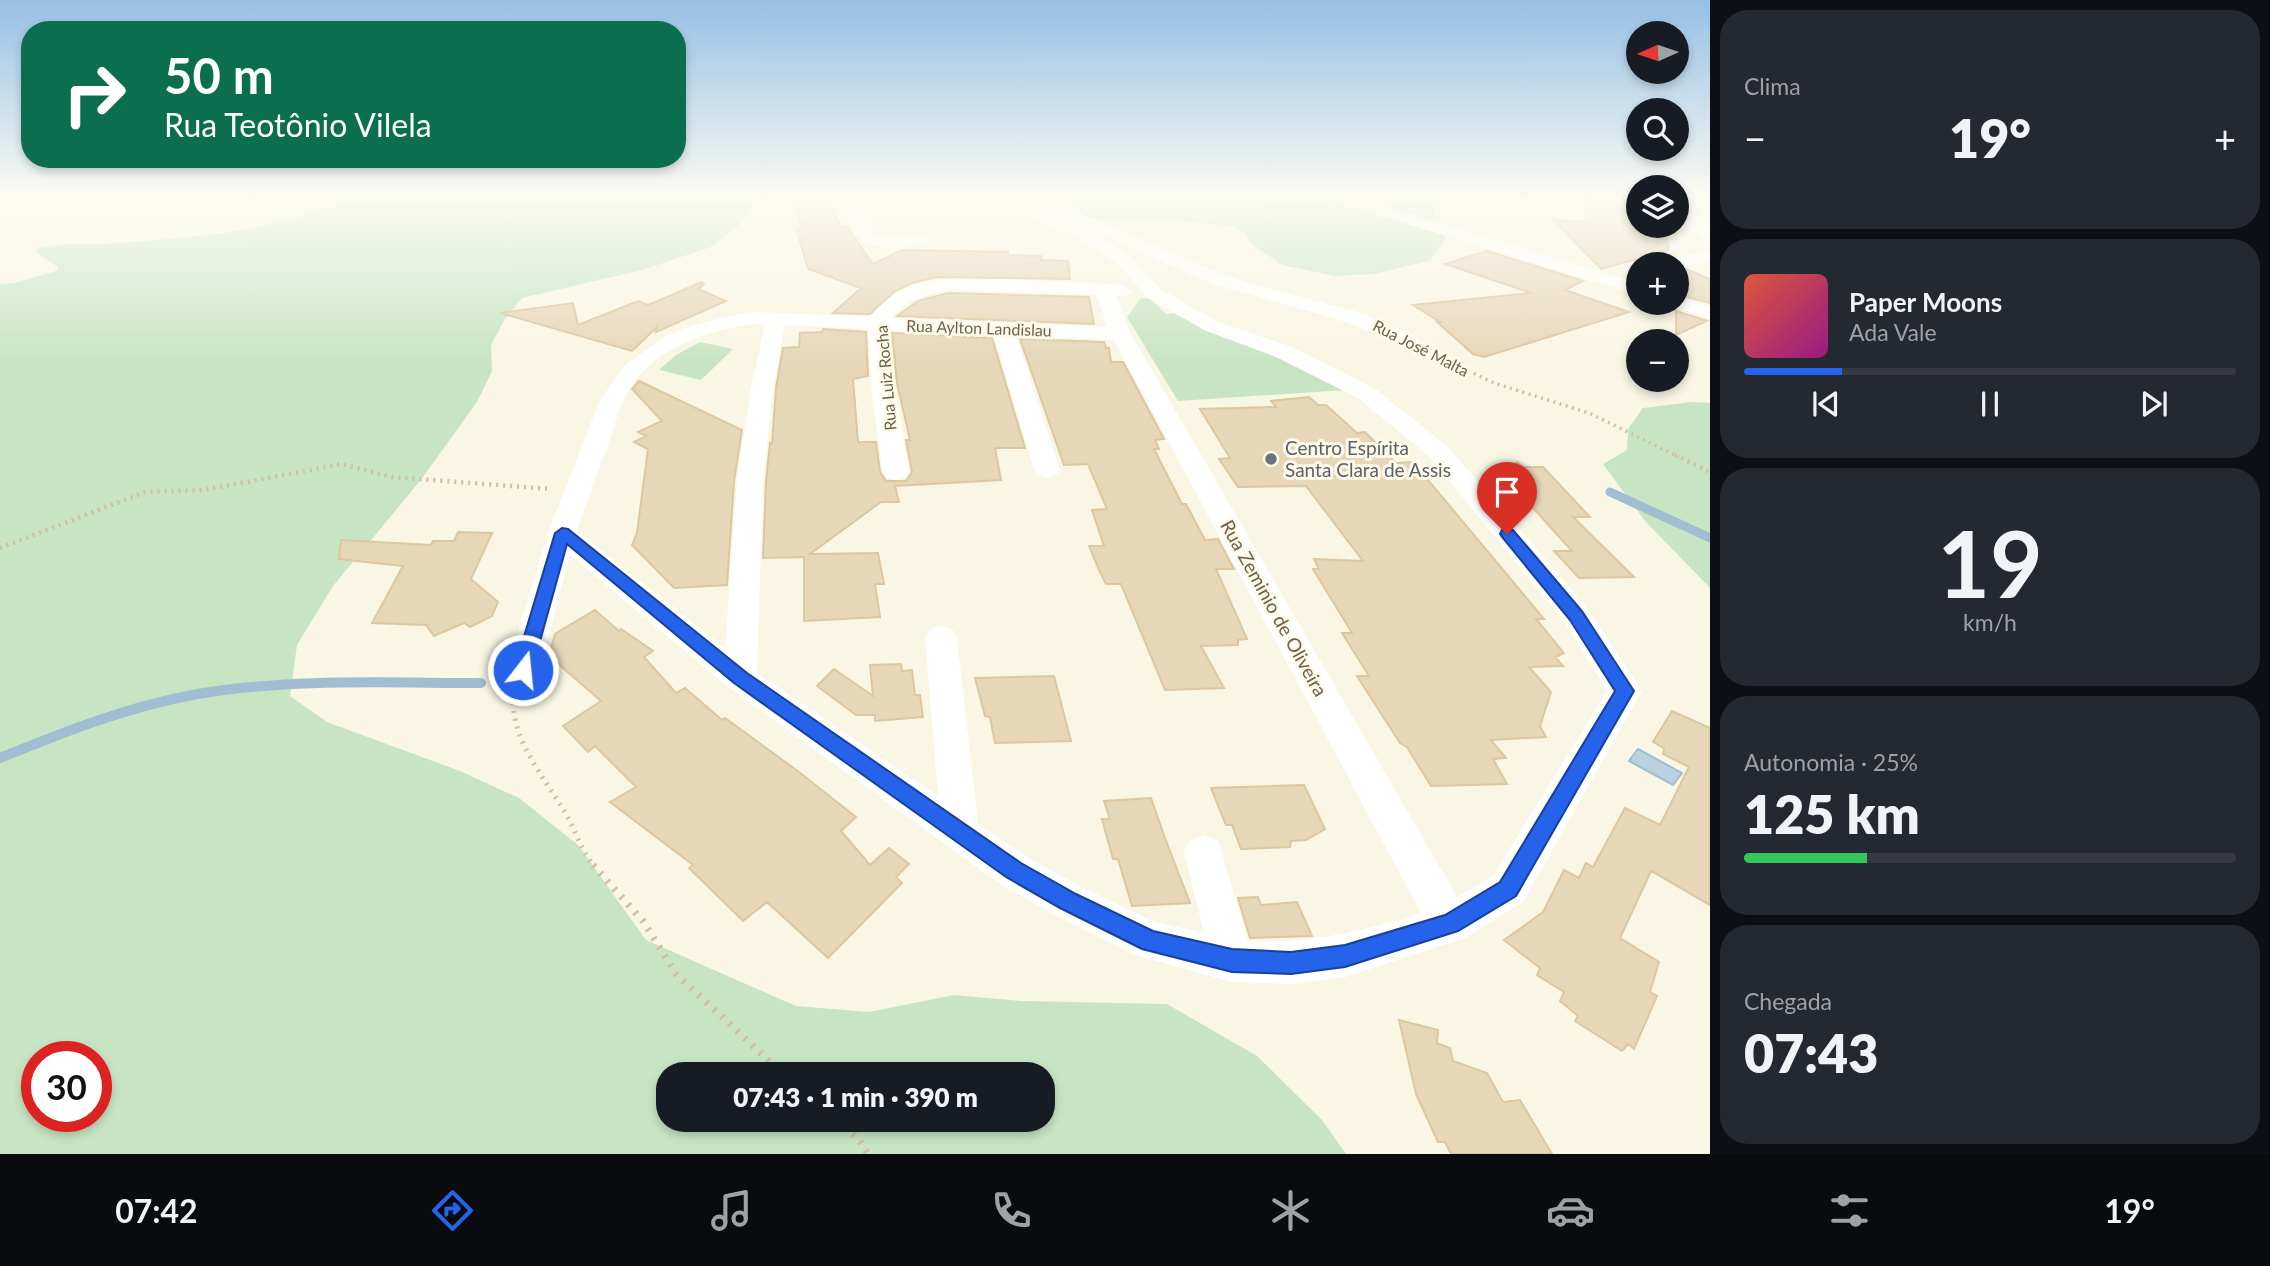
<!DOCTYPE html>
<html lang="pt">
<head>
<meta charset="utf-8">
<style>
  :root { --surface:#171b24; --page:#242831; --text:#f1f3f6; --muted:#9ea1a6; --line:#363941; --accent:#2563eb }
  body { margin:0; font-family:Lato,sans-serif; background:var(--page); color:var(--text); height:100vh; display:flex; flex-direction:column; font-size:26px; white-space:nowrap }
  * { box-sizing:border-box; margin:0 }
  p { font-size:23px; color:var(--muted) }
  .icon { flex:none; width:38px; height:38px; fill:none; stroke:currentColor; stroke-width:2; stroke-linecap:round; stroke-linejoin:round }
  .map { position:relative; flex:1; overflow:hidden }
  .details { display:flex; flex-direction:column; gap:10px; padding:10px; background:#0d0f14; width:560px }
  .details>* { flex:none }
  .hud { position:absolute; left:21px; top:21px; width:665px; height:147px; border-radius:28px; box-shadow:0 4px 10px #0003; background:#0b6e4f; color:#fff; overflow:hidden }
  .needle { width:46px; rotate:267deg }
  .tools { position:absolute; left:1626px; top:21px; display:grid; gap:14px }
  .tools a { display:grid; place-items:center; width:63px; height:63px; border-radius:50%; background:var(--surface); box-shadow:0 4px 10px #0003; font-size:35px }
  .speed { position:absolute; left:21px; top:1041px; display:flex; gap:14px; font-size:35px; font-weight:700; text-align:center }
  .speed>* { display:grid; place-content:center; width:91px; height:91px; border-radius:50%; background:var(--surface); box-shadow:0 4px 10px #0003; line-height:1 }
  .speed .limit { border:10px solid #d22; background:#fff; color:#111 }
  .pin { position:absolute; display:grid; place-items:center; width:60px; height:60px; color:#fff; margin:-72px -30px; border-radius:50% 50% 50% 0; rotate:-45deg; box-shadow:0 0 7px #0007 }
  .pin .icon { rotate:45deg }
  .me { position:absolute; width:77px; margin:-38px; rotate:16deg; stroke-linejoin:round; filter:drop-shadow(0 0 5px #0008) }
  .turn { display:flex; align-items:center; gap:24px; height:147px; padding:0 28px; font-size:32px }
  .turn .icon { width:91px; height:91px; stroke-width:2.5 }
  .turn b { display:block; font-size:49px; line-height:60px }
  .big { font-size:52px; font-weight:800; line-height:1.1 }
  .details .widget { flex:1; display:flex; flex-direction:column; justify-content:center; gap:10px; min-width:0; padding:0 24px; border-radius:28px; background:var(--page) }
  .details .dial { align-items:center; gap:0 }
  .dial b { font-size:91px; line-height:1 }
  .song { display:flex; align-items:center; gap:21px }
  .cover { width:84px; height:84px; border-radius:10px; background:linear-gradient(135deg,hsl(10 70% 55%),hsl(310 70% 35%)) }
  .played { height:7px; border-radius:4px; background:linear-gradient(90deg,var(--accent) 20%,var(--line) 20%) }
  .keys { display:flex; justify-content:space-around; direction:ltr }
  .heat { display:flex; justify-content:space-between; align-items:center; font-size:38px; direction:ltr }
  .charge { height:10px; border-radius:5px; background:linear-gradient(90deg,#34c759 25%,var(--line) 0) }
  .trip { position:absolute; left:656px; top:1062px; width:399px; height:70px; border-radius:28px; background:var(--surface); box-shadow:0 4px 10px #0003; font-weight:800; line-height:70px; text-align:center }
  .tabs { display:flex; height:112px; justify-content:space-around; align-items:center; background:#090b0e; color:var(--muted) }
  .tabs .icon { width:49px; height:49px }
  .tabs .selected { color:var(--accent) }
  .tabs b { font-size:32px; color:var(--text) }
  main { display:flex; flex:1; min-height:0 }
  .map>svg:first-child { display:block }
  .green { fill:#c8e5c3; fill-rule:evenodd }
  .water { fill:#bad1e0; stroke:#a1bdd1; stroke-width:2 }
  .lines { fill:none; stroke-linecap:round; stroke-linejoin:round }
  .stream-far1 { stroke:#a1bdd1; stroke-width:9 }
  .stream { stroke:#a1bdd1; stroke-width:10 }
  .building { fill:#e6d7b9; stroke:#dcc7a0; stroke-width:2 }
  .path-far4 { stroke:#d0bfa1; stroke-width:2.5; stroke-dasharray:1 3.5; stroke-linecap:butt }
  .path-far3 { stroke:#d0bfa1; stroke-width:3.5; stroke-dasharray:2 4.5; stroke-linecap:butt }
  .path-far2 { stroke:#d0bfa1; stroke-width:4.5; stroke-dasharray:2 5; stroke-linecap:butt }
  .path-far1 { stroke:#d0bfa1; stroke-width:5; stroke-dasharray:2 6; stroke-linecap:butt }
  .path { stroke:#d0bfa1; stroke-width:7; stroke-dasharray:2.5 8; stroke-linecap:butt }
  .street { fill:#fff; fill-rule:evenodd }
  .route { fill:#2563eb; stroke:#184099; stroke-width:2 }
  .worship-dot { fill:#6b7280; stroke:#fdfae8; stroke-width:2.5 }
  .labels { text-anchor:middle; stroke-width:6; stroke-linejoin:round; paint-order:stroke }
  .far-street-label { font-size:16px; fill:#6e614c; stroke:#fdfae8 }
  .worship-label { font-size:19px; fill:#5b616d; stroke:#fdfae8; text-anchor:start }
  .street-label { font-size:19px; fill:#6e614c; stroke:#fdfae8 }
</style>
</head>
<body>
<main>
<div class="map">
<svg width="1710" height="1154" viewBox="0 0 1710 1154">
  <rect width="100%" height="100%" fill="#f9f6e3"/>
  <path class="green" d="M 353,197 L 757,197 L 751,210 L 737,227 L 711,247 L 642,270 L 522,298 L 505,319 L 491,345 L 492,371 L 477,402 L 420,481 L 333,586 L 297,645 L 290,696 L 327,722 L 460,771 L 519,798 L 578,845 L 646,940 L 796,1006 L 869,1012 L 954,995 L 1022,1001 L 1167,1004 L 1257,1056 L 1322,1120 L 1346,1154 L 0,1154 L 0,284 L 14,283 L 57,271 L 58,267 L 36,252 L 37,248 C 64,242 90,245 117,243 C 197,238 279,230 353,197 ZM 37,1057 L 96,1057 L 96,1116 L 37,1116 ZM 668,1074 L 1043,1074 L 1043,1120 L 668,1120 Z
    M 1020,197 L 1167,197 L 1206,202 L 1261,197 L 1453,197 L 1434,208 L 1434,222 L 1446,238 L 1431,260 L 1375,274 L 1335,276 L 1282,265 L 1252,244 L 1244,233 L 1231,226 L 1147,218 L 1115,220 L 1083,218 Z
    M 1141,298 L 1150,299 L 1166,314 L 1175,313 L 1269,351 L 1346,390 L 1178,401 L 1127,317 Z
    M 700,342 L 733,349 L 701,380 L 659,370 L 676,355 Z
    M 1691,402 L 1710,403 L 1710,588 L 1645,521 L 1603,464 L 1627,450 L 1628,429 L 1643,408 Z"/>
  <path class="water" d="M 1638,749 L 1682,773 L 1673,785 L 1629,761 Z"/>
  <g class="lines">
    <path class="stream-far1" d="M 1610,492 L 1710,538"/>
    <path class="stream" d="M 0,758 C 64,732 129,706 198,694 C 291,678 387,683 481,683"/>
  </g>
  <path class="building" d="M 827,197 L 841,227 L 847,227 L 873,264 L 902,250 L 1008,252 L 1008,255 L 1041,256 L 1041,260 L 1068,261 L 1070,279 L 937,277 L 912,283 L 895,291 L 870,314 L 833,313 L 861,288 L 808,269 L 797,230 L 803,230 L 792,199 Z
    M 1589,198 L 1638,206 L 1638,226 L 1664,226 L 1669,250 L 1601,269 L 1553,220 L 1587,222 L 1583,199 L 1589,200 Z
    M 1487,251 L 1583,281 L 1565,290 L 1629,312 L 1484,357 L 1473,354 L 1437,322 L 1440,322 L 1413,305 L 1531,293 L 1445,264 Z
    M 1686,269 L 1710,279 L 1710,303 L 1676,294 L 1676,272 Z
    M 702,282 L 704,284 L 698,289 L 726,301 L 656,332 L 657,327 L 632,351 L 500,313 L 573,303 L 578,325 L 638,301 L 648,305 Z
    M 948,293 L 1089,297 L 1094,324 L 897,316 L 918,301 Z
    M 1676,311 L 1707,321 L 1676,335 Z
    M 823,329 L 866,332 L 868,376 L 853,379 L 858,442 L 876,442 L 880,472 L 886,481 L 906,481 L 912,472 L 906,440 L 910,440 L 897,383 L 892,333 L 992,338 L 1025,448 L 995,448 L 1001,480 L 895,486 L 899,502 L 881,502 L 810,554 L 878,553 L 884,584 L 875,584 L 880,617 L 804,621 L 804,557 L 763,558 L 766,481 L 770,443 L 772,444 L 776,388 L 783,348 L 799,347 L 800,333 L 822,332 Z
    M 1020,339 L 1104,342 L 1106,348 L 1109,348 L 1111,362 L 1123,362 L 1164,439 L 1155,440 L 1159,449 L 1154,449 L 1182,504 L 1186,504 L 1205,540 L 1218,539 L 1234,569 L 1216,569 L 1247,639 L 1238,640 L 1238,645 L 1201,646 L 1224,688 L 1165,690 L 1121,584 L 1106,584 L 1099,570 L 1089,546 L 1104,546 L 1092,510 L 1107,509 L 1088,464 L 1064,465 Z
    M 639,381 L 742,430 L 734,481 L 727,585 L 674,588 L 632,545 L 637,533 L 648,449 L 634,442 L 646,436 L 638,432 L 662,421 L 632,389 Z
    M 1309,397 L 1318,405 L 1326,405 L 1357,433 L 1365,432 L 1396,463 L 1413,462 L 1544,619 L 1536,619 L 1564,653 L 1555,657 L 1563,666 L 1529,667 L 1551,692 L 1540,726 L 1546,737 L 1491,740 L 1506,758 L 1493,759 L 1507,784 L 1431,786 L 1407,747 L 1400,743 L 1357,676 L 1369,676 L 1342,633 L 1352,633 L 1313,569 L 1319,569 L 1314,559 L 1363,561 L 1306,486 L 1238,487 L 1219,459 L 1230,458 L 1200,409 L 1276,407 L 1271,401 Z
    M 1517,462 L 1523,467 L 1543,467 L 1590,517 L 1573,517 L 1634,577 L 1579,578 L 1554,551 L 1572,551 L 1497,468 L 1512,467 Z
    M 458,532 L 492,533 L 471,579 L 498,602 L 492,616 L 470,627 L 464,623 L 434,636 L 426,625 L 372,623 L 403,566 L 339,559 L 341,540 L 431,545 L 433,541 L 454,541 Z
    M 595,610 L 619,631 L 621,629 L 653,651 L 644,657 L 676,693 L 685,688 L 722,720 L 725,718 L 799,772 L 856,817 L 841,831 L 870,865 L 889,848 L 909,864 L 896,877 L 902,883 L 828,958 L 767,902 L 743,921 L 689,868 L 693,865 L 610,802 L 636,787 L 595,746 L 588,752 L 563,726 L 601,701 L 549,656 L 555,634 Z
    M 901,664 L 902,671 L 912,670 L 915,695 L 920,695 L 923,717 L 875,721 L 875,715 L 856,715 L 817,686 L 834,669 L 873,696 L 870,665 Z
    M 1054,676 L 1071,741 L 995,743 L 990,717 L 985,716 L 975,678 Z
    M 1672,711 L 1710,728 L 1710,905 L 1651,871 L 1620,938 L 1659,962 L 1650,992 L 1657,996 L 1634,1049 L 1628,1044 L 1622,1051 L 1575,1021 L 1578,1016 L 1560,1001 L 1564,992 L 1537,975 L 1540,968 L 1504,940 L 1543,912 L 1564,870 L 1579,878 L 1586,863 L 1593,867 L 1625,808 L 1660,825 L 1689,767 L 1663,754 L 1664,748 L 1653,742 Z
    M 1304,785 L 1325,829 L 1306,840 L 1291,841 L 1290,847 L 1241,849 L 1232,825 L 1226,825 L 1211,788 Z
    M 1151,798 L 1165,838 L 1190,903 L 1132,906 L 1118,859 L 1113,859 L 1102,819 L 1110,819 L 1104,801 Z
    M 1258,897 L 1261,905 L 1297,902 L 1312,936 L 1250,938 L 1238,898 Z
    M 1399,1020 L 1438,1030 L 1437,1043 L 1450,1048 L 1453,1061 L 1487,1073 L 1503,1102 L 1520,1100 L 1552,1154 L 1451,1154 L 1445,1142 L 1438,1142 L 1416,1094 Z"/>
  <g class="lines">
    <path class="path-far4" d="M 0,208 L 16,204 L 27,197"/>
    <path class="path-far3" d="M 1427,351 L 1494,383 L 1589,413 L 1679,457"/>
    <path class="path-far2" d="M 1675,455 L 1710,472
      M 0,548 L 145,492 L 204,490 L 342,464 L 392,477 L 551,489"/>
    <path class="path-far1" d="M 515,695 C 506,732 545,779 563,809 C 575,828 580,850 595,867"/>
    <path class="path" d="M 593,865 L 643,921 L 676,974 L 783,1074
      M 837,1120 L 856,1136 L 868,1154"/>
    <path class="street" d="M 840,197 L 856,197 L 873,233 L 878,236 L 921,234 L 930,239 C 919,250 871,251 859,239 C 850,229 845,209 840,197 Z
      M 988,197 L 1011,197 L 1079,225 L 1115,245 L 1133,259 L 1162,290 L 1218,322 L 1292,347 L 1374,388 L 1448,447 L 1587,607 L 1642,691 L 1523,902 L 1465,938 L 1345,977 L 1291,984 L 1232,982 L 1135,955 L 1053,914 L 999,883 L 728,687 L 570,555 L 540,670 L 535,679 L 523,682 L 511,679 L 506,670 L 548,533 L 599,402 L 625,365 L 666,336 L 697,324 L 738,314 L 754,312 L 871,317 C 883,298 908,285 929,281 C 951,277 972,279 994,279 C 1037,280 1080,282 1123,285 L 1133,291 L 1130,295 L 1116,296 L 1131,334 L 1457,897 L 1493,876 L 1607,691 L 1565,623 L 1430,457 L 1358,398 L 1276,357 L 1204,330 L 1148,298 L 1121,267 L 1103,253 L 1067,233 ZM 948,290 L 1096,295 L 1108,327 L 891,318 C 905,301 928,293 948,290 ZM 754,324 L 765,325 L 751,388 L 737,481 L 725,648 L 577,531 C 587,502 597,473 608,445 C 615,424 620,403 632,385 C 659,346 710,330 754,324 ZM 785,325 L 868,329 L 872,395 L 883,472 L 887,478 L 896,480 L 905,478 L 909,472 L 896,395 L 889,330 L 994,335 L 1034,470 L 1038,475 L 1047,478 L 1056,475 L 1060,470 L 1016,336 L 1114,340 L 1421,913 C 1357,932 1316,943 1248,941 L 1218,840 L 1204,835 L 1190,840 L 1184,852 L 1204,933 L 1155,922 L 1083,888 L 1027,857 L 978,824 L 957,637 L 952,629 L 941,626 L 930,629 L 925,637 L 938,796 L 757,673 L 763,481 L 773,388 Z
      M 1048,197 L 1064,197 L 1081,213 L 1208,268 L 1251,284 L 1355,311 L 1415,336 L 1419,340 L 1415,344 L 1401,344 L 1340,320 L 1216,285 L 1069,221 L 1053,207 Z
      M 1328,197 L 1354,197 L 1638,283 L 1638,295 L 1330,200 Z
      M 1615,197 L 1638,197 L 1638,204 L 1617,200 Z
      M 1676,203 L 1682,205 L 1710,228 L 1710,242 L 1704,241 L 1676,217 Z
      M 1710,250 L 1710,261 L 1676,269 L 1676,264 L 1667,264 L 1669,260 Z
      M 1676,296 L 1710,306 L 1710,319 L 1669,306 L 1667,303 L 1676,303 Z"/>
  </g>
  <linearGradient id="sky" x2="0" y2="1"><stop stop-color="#95c0e5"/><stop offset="0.55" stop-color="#fcfbf2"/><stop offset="1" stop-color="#fcfbf2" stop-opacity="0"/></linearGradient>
  <rect width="1710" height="359" fill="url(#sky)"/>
  <path class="route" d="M 562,528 L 568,529 L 747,673 L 1021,863 L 1076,894 L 1153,931 L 1232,949 L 1291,952 L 1345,945 L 1445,915 L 1500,882 L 1615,691 L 1570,620 L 1502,537 L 1500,534 L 1502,530 L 1513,530 L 1582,611 L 1634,691 L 1516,896 L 1458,931 L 1345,967 L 1291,974 L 1232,972 L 1142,949 L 1060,908 L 1006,877 L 734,683 L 567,544 L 532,670 L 529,674 L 516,674 L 514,670 L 555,533 Z"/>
  <circle class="worship-dot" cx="1271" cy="459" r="7"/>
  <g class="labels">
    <g class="far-street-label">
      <text transform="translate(979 328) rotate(2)" y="6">Rua Aylton Landislau</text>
      <text transform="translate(1421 348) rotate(27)" y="6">Rua José Malta</text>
      <text transform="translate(886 378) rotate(-95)" y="6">Rua Luiz Rocha</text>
    </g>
    <g class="worship-label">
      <text x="1285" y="455">Centro Espírita<tspan x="1285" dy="22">Santa Clara de Assis</tspan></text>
    </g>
    <g class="street-label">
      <text transform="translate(1274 608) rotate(61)" y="7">Rua Zeminio de Oliveira</text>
    </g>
  </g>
</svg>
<div class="tools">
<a><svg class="needle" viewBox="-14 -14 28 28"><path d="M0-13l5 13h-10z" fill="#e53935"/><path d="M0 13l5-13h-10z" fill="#9ea1a6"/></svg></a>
<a><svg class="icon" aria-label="search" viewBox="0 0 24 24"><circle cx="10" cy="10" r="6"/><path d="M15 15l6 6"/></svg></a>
<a><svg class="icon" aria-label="layers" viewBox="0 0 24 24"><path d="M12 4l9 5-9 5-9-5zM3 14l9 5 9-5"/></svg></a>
<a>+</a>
<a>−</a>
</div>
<div class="speed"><div class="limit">30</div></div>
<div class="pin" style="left:1507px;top:534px;background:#d93025"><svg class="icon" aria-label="arrive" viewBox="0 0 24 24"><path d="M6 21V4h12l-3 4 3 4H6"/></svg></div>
<svg class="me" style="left:523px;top:670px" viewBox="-20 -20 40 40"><circle r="17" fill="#2563eb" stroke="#fff" stroke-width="3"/><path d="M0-11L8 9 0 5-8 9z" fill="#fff"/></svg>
<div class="trip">07:43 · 1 min · 390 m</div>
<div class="hud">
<div class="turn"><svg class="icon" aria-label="right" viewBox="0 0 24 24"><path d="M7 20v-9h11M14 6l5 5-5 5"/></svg><div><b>50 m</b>Rua Teotônio Vilela</div></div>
</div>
</div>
<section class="details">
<div class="widget"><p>Clima</p>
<div class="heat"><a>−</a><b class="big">19°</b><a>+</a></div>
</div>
<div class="widget">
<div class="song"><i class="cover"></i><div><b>Paper Moons</b><p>Ada Vale</p></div></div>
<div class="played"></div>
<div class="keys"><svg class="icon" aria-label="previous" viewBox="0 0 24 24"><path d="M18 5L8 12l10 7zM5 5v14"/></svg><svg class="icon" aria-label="pause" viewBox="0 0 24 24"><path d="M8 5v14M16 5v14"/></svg><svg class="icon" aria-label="next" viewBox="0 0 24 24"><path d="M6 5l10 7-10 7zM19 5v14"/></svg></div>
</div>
<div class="widget dial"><b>19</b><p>km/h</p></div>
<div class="widget"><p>Autonomia · 25%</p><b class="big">125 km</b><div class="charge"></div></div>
<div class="widget"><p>Chegada</p><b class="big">07:43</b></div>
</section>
</main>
<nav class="tabs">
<b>07:42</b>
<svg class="icon selected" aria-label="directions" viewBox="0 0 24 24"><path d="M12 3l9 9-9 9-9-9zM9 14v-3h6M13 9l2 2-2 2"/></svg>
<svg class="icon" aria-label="music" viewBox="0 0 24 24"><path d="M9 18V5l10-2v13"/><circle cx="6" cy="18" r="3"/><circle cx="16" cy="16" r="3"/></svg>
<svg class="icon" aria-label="phone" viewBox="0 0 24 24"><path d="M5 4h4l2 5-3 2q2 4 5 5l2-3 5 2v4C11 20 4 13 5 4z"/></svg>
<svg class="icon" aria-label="climate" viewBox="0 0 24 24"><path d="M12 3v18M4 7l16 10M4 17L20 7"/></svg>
<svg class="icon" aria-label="car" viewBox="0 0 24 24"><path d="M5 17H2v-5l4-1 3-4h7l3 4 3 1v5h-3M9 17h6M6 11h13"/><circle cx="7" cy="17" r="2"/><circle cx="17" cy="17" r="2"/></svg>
<svg class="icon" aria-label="filters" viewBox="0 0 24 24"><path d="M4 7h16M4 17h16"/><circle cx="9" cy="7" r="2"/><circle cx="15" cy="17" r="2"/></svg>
<b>19°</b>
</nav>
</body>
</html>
